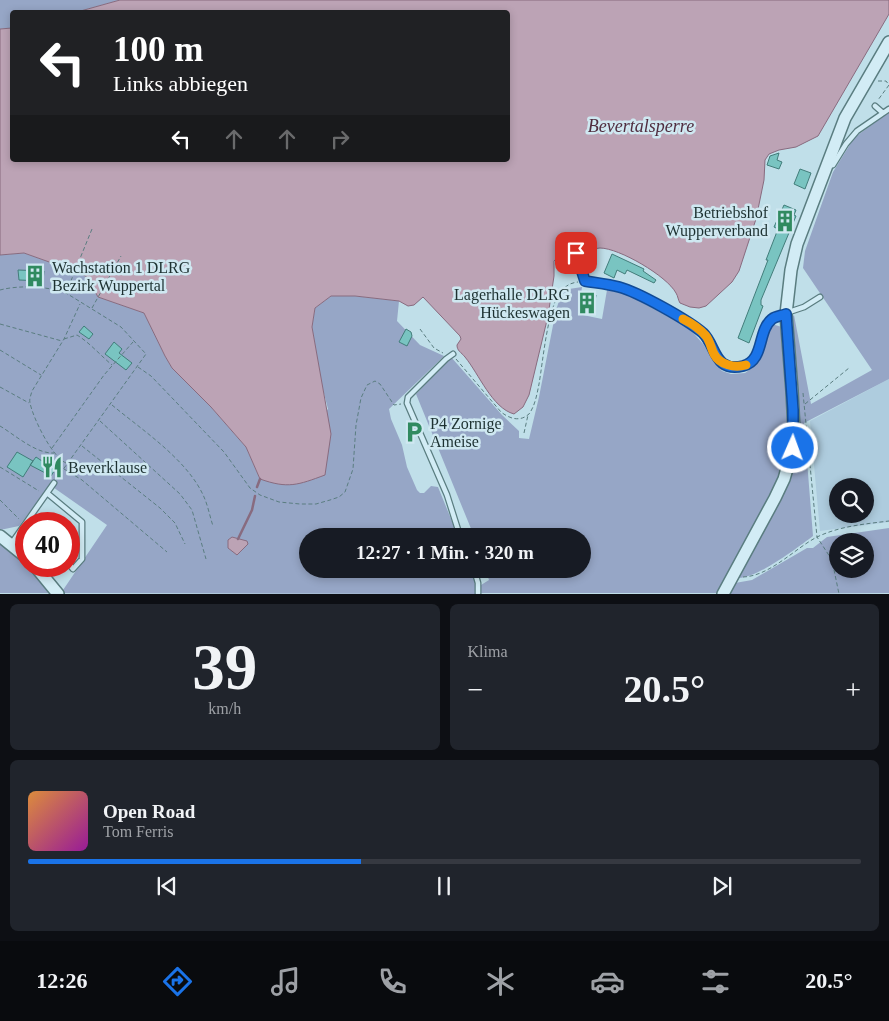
<!DOCTYPE html>
<html lang="de">
<head>
<meta charset="utf-8">
<style>
  :root { --surface:#171b24; --page:#20242c; --text:#f1f3f6; --muted:#9ea1a6; --line:#363941; --accent:#1a73e8 }
  body { margin:0; font-family:"Times New Roman",serif; background:var(--page); color:var(--text); height:100vh; display:flex; flex-direction:column; font-size:19px; white-space:nowrap }
  * { box-sizing:border-box; margin:0 }
  p { font-size:16px; color:var(--muted) }
  .icon { flex:none; width:28px; height:28px; fill:none; stroke:currentColor; stroke-width:2; stroke-linecap:round; stroke-linejoin:round }
  .map { position:relative; height:594px; overflow:hidden }
  .sheet { display:flex; flex-direction:column; gap:10px; padding:10px; background:#0d0f14; flex:1 }
  .sheet>* { flex:none }
  .hud { position:absolute; left:10px; top:10px; width:500px; height:152px; border-radius:5px; box-shadow:0 2px 8px #0003; background:#202124; color:#fff; overflow:hidden }
  .controls { position:absolute; left:829px; top:478px; display:grid; gap:10px }
  .controls a { display:grid; place-items:center; width:45px; height:45px; border-radius:50%; background:var(--surface); box-shadow:0 2px 8px #0003; font-size:25px }
  .speed { position:absolute; left:15px; top:512px; display:flex; gap:10px; font-size:25px; font-weight:700; text-align:center }
  .speed>* { display:grid; place-content:center; width:65px; height:65px; border-radius:50%; background:var(--surface); box-shadow:0 2px 8px #0003; line-height:1 }
  .speed .limit { border:8px solid #d22; background:#fff; color:#111 }
  .pin { position:absolute; display:grid; place-items:center; width:42px; height:42px; color:#fff; margin:-21px; border-radius:10px; box-shadow:0 2px 8px #0006 }
  .me { position:absolute; width:55px; margin:-28px; rotate:2deg; stroke-linejoin:round; filter:drop-shadow(0 0 4px #0008) }
  .turn { display:flex; align-items:center; gap:18px; height:105px; padding:0 20px; font-size:22px }
  .turn .icon { width:65px; height:65px; stroke-width:2.5 }
  .turn b { display:block; font-size:35px; line-height:42px }
  .lanes { display:flex; align-items:center; height:48px; padding:0 20px; background:#0003; justify-content:center; gap:25px; direction:ltr }
  .lanes .off { opacity:.35 }
  .big { font-size:38px; font-weight:600; line-height:1.1 }
  .sheet .widget { flex:1; display:flex; flex-direction:column; justify-content:center; gap:8px; min-width:0; padding:0 18px; border-radius:8px; background:var(--page) }
  .sheet .dial { align-items:center; gap:0 }
  .dial b { font-size:65px; line-height:1 }
  .song { display:flex; align-items:center; gap:15px }
  .cover { width:60px; height:60px; border-radius:8px; background:linear-gradient(135deg,hsl(30 70% 55%),hsl(300 70% 35%)) }
  .played { height:5px; border-radius:2px; background:linear-gradient(90deg,var(--accent) 40%,var(--line) 40%) }
  .keys { display:flex; justify-content:space-around; direction:ltr }
  .heat { display:flex; justify-content:space-between; align-items:center; font-size:28px; direction:ltr }
  .sheet .tiles { flex:1; display:grid; gap:10px; grid-template-columns:1fr 1fr }
  .widget:last-child { grid-column:span 2 }
  .trip { position:absolute; left:299px; top:528px; width:292px; height:50px; border-radius:25px; background:var(--surface); box-shadow:0 2px 8px #0003; font-weight:600; line-height:50px; text-align:center }
  .tabs { display:flex; height:80px; justify-content:space-around; align-items:center; background:#090b0e; color:var(--muted) }
  .tabs .icon { width:35px; height:35px }
  .tabs .current { color:var(--accent) }
  .tabs b { font-size:22px; color:var(--text) }
  .map>svg:first-child { display:block }
  .farmland { fill:#aeccde; fill-rule:evenodd }
  .green { fill:#96a6c6; fill-rule:evenodd }
  .water { fill:#bca3b5; stroke:#886b7f }
  .lines { fill:none; stroke-linecap:round; stroke-linejoin:round }
  .stream { stroke:#886b7f; stroke-width:2.5 }
  .building { fill:#79c4c1; stroke:#427d7a }
  .service-casing { stroke:#5a7d80; stroke-width:7 }
  .tertiary-casing { stroke:#5a7d80; stroke-width:14 }
  .path { stroke:#5a7d80; stroke-width:1; stroke-dasharray:4 2.5; stroke-linecap:butt }
  .service { stroke:#d2ecf5; stroke-width:4.5 }
  .tertiary { stroke:#d2ecf5; stroke-width:11 }
  .route-casing { stroke:#114b97; stroke-width:12 }
  .route { stroke:#1a73e8; stroke-width:9 }
  .slow { stroke:#f59e0b; stroke-width:9 }
  .labels { text-anchor:middle; stroke-width:5; stroke-linejoin:round; paint-order:stroke }
  .poi-label { font-size:16px; fill:#1d3131; stroke:#cfe8f1; text-anchor:start }
  .water-label { font-size:18px; font-style:italic; fill:#502d3f; stroke:#cfe8f1 }
</style>
</head>
<body>
<div class="map">
<svg width="889" height="594" viewBox="0 0 889 594">
  <rect width="100%" height="100%" fill="#c0dfe9"/>
  <path class="farmland" d="M 889,379 L 889,522 L 820,531 L 810,421 ZM 838,486 L 865,486 L 865,514 L 838,514 Z"/>
  <path class="green" d="M 0,0 L 120,0 L 77,12 L 12,12 L 12,28 L 0,29 Z
    M 889,112 L 889,379 L 804,423 L 813,536 C 797,548 759,577 739,578 L 738,576 L 793,462 L 790,321 L 794,315 L 811,404 L 872,370 L 803,268 L 805,251 L 833,172 L 854,138 Z
    M 24,253 L 80,273 L 87,277 L 98,297 L 144,313 L 165,356 L 172,368 L 211,407 L 246,447 L 260,479 L 328,409 L 321,382 L 312,327 L 315,308 L 331,296 L 355,296 L 399,301 L 397,321 L 420,345 L 444,356 L 389,409 L 391,419 L 402,445 L 407,467 L 417,490 L 420,493 L 424,493 L 431,486 L 438,487 L 458,536 L 308,536 L 308,569 L 471,569 L 476,583 L 475,594 L 61,593 L 107,525 L 50,485 L 19,526 L 0,530 L 0,255 Z
    M 582,287 L 578,314 L 602,319 L 607,290 L 625,293 L 689,328 L 704,345 L 714,362 L 722,371 L 731,374 L 745,373 L 752,368 L 758,360 L 771,326 L 775,325 L 782,327 L 785,339 L 789,441 L 784,468 L 774,492 L 719,593 L 481,593 L 481,585 L 489,580 L 485,569 L 582,569 L 582,536 L 474,536 L 416,394 L 451,357 L 502,415 L 519,431 L 519,438 L 529,439 L 539,397 L 556,310 L 561,295 L 569,289 Z
    M 889,528 L 889,593 L 729,594 L 735,583 L 752,580 L 807,548 L 813,548 L 827,537 ZM 838,541 L 865,541 L 865,569 L 838,569 Z
    M 0,543 L 26,561 L 26,566 L 31,566 L 52,593 L 0,593 Z"/>
  <path class="water" d="M 120,0 L 889,0 L 889,14 L 818,136 L 796,147 L 779,150 L 769,154 L 765,160 L 764,180 L 756,219 L 739,271 L 732,282 L 706,306 L 699,308 L 690,307 L 680,303 C 678,300 678,296 676,293 C 667,276 619,248 600,248 C 593,248 589,252 582,253 C 569,255 565,249 554,261 L 554,276 L 548,316 L 529,395 L 523,407 L 514,414 C 492,408 479,374 465,357 C 461,352 457,351 457,345 L 461,339 L 460,336 L 423,297 L 414,305 L 408,306 L 399,301 L 355,296 L 331,296 L 315,308 L 312,327 L 331,434 L 325,475 C 298,485 288,489 260,479 L 246,447 L 211,407 L 172,368 L 165,356 L 144,313 L 98,297 L 87,277 L 80,273 L 24,253 L 0,255 L 0,29 L 12,28 L 12,160 L 508,160 L 508,12 L 77,12 Z
    M 232,537 L 247,541 L 248,544 L 237,555 L 228,548 L 228,540 Z"/>
  <g class="lines">
    <path class="stream" d="M 257,487 L 260,479
      M 238,539 L 252,510 L 255,496"/>
  </g>
  <path class="building" d="M 779,153 L 777,160 L 782,162 L 779,169 L 767,165 L 770,156 Z
    M 800,169 L 811,173 L 805,189 L 794,184 Z
    M 784,205 L 796,210 L 794,215 L 796,216 L 761,300 L 761,305 L 763,306 L 749,343 L 738,338 L 768,260 L 766,260 L 778,229 L 774,227 Z
    M 612,254 L 644,269 L 643,271 L 656,280 L 654,283 L 627,270 L 625,274 L 617,270 L 614,278 L 604,273 Z
    M 18,270 L 44,271 L 43,281 L 19,280 Z
    M 583,293 L 596,295 L 593,313 L 579,311 Z
    M 84,326 L 93,334 L 89,339 L 79,332 Z
    M 406,329 L 411,332 L 412,336 L 407,346 L 399,342 Z
    M 114,342 L 122,349 L 119,353 L 132,363 L 126,370 L 105,354 Z
    M 17,452 L 33,461 L 23,477 L 7,467 Z
    M 36,457 L 48,465 L 51,460 L 58,465 L 51,476 L 30,465 Z"/>
  <g class="lines">
    <g class="service-casing">
      <path id="service" d="M 875,106 L 883,113
        M 828,166 L 833,165 L 846,144 L 857,131 L 889,109
        M 576,253 L 585,281 L 625,289 L 686,321 L 705,335 L 715,355 L 720,360 L 736,367 L 747,365 L 756,356 L 763,332 L 769,321 L 774,317 L 804,307 L 820,297
        M 453,354 L 446,359 L 408,397 L 407,403 L 447,495 L 460,536
        M 47,493 L 82,522 L 82,559 L 73,569 L 69,564
        M 11,544 L 54,483
        M 474,569 L 478,583 L 478,594"/>
    </g>
    <g class="tertiary-casing">
      <path id="tertiary" d="M 0,536 L 26,557
        M 35,566 L 58,594
        M 723,594 L 775,498 L 784,479 L 793,448 L 794,430 L 792,391 L 786,314 L 791,270 L 797,244 L 845,118 L 889,42"/>
    </g>
    <path class="path" d="M 878,81 L 886,81 L 889,85 L 878,100
      M 0,290 C 19,285 47,286 66,293 L 121,327 L 146,354 L 57,478
      M 66,293 L 92,229
      M 92,308 L 121,256
      M 0,324 L 62,341
      M 420,329 L 434,348 L 443,353
      M 64,339 L 77,335 C 90,343 100,355 112,365
      M 0,350 L 41,375
      M 456,359 L 501,412 C 510,419 520,422 529,414 C 535,406 537,394 539,384 C 543,361 547,313 559,294 C 564,287 569,283 578,282
      M 138,367 L 151,376 L 224,452 L 250,488 L 260,495 L 279,502 L 300,504 L 316,504 L 330,500 L 339,497 L 345,492 L 353,469 L 356,425 L 361,398 L 367,385 L 375,381 L 380,384 L 394,405 L 401,404
      M 0,387 L 29,403
      M 803,393 L 817,537 L 832,560 L 839,594
      M 805,404 L 849,368
      M 112,405 C 142,430 188,460 204,497 C 208,506 210,517 213,526
      M 100,421 L 180,494 L 192,510 L 206,559
      M 0,426 C 15,435 36,454 54,453
      M 524,433 L 528,415
      M 82,446 L 160,508 L 175,523 L 185,544
      M 52,448 L 104,375 L 133,342
      M 66,463 C 52,457 33,418 30,403 C 29,399 31,395 32,391 L 64,339 L 80,304
      M 0,467 L 39,491
      M 64,469 L 82,480 L 167,552
      M 0,500 L 19,519
      M 743,577 C 770,576 794,549 817,537 C 840,526 865,524 889,521"/>
    <use href="#service" class="service"/>
    <use href="#tertiary" class="tertiary"/>
  </g>
  <g class="lines">
    <g class="route-casing">
      <path id="route" d="M 576,253 L 585,281 C 597,283 608,284 619,287 C 638,292 688,320 703,333 C 716,345 714,373 743,366 C 765,360 757,331 772,319 C 776,316 781,316 786,314 L 793,410 L 793,448"/>
    </g>
    <use href="#route" class="route"/>
    <path class="slow" d="M 683,319 C 691,323 700,329 706,336 C 710,341 711,348 714,354 C 720,365 734,368 746,365"/>
  </g>
  <defs>
    <g id="building-bare" transform="scale(1.725)"><path d="M-4-6H4V6H1V3H-1V6H-4ZM-2.5-4.3h1.7v1.8h-1.7ZM.8-4.3h1.7v1.8H.8ZM-2.5-1h1.7V.8h-1.7ZM.8-1h1.7V.8H.8Z" fill="#308a60" stroke="#cfe8f1" stroke-width="2.5" paint-order="stroke"/></g>
    <g id="parking-bare" transform="scale(1.725)"><path d="M-3.5-5.5H1a3.5 3.5 0 0 1 0 7H-1V5.5H-3.5ZM-1-3.4V-.6H.8a1.4 1.4 0 0 0 0-2.8Z" fill="#308a60" stroke="#cfe8f1" stroke-width="2.5" paint-order="stroke"/></g>
    <g id="restaurant-bare" transform="scale(1.725)"><path d="M-5-6h1v4h1v-4h1v4h1v-4h1v5L-1.5 .5V6h-2V.5L-5-1ZM5-6V6H3V1.5H1.5Q1.5-4 5-6Z" fill="#308a60" stroke="#cfe8f1" stroke-width="2.5" paint-order="stroke"/></g>
  </defs>
  <g fill-rule="evenodd">
    <use href="#building-bare" x="785" y="221"/>
    <use href="#building-bare" x="35" y="276"/>
    <use href="#building-bare" x="587" y="303"/>
    <use href="#parking-bare" x="414" y="432"/>
    <use href="#restaurant-bare" x="52" y="467"/>
  </g>
  <g class="labels">
    <g class="poi-label">
      <text x="768" y="218" text-anchor="end">Betriebshof<tspan x="768" dy="18">Wupperverband</tspan></text>
      <text x="52" y="273">Wachstation 1 DLRG<tspan x="52" dy="18">Bezirk Wuppertal</tspan></text>
      <text x="570" y="300" text-anchor="end">Lagerhalle DLRG<tspan x="570" dy="18">Hückeswagen</tspan></text>
      <text x="430" y="429">P4 Zornige<tspan x="430" dy="18">Ameise</tspan></text>
      <text x="68" y="473">Beverklause</text>
    </g>
    <g class="water-label">
      <text x="641" y="132">Bevertalsperre</text>
    </g>
  </g>
</svg>
<div class="controls">
<a><svg class="icon" aria-label="search" viewBox="0 0 24 24"><circle cx="10" cy="10" r="6"/><path d="M15 15l6 6"/></svg></a>
<a><svg class="icon" aria-label="layers" viewBox="0 0 24 24"><path d="M12 4l9 5-9 5-9-5zM3 14l9 5 9-5"/></svg></a>
</div>
<div class="speed"><div class="limit">40</div></div>
<div class="pin" style="left:576px;top:253px;background:#d93025"><svg class="icon" aria-label="arrive" viewBox="0 0 24 24"><path d="M6 21V4h12l-3 4 3 4H6"/></svg></div>
<svg class="me" style="left:793px;top:448px" viewBox="-20 -20 40 40"><circle r="17" fill="#1a73e8" stroke="#fff" stroke-width="3"/><path d="M0-11L8 9 0 5-8 9z" fill="#fff"/></svg>
<div class="trip">12:27 · 1 Min. · 320 m</div>
<div class="hud">
<div class="turn"><svg class="icon" aria-label="left" viewBox="0 0 24 24"><path d="M17 20v-9H6M10 6l-5 5 5 5"/></svg><div><b>100 m</b>Links abbiegen</div></div>
<div class="lanes"><svg class="icon" aria-label="left" viewBox="0 0 24 24"><path d="M17 20v-9H6M10 6l-5 5 5 5"/></svg><svg class="icon off" aria-label="ahead" viewBox="0 0 24 24"><path d="M12 20V5M6 11l6-6 6 6"/></svg><svg class="icon off" aria-label="ahead" viewBox="0 0 24 24"><path d="M12 20V5M6 11l6-6 6 6"/></svg><svg class="icon off" aria-label="right" viewBox="0 0 24 24"><path d="M7 20v-9h11M14 6l5 5-5 5"/></svg></div>
</div>
</div>
<section class="sheet">
<div class="tiles">
<div class="widget dial"><b>39</b><p>km/h</p></div>
<div class="widget"><p>Klima</p>
<div class="heat"><a>−</a><b class="big">20.5°</b><a>+</a></div>
</div>
<div class="widget">
<div class="song"><i class="cover"></i><div><b>Open Road</b><p>Tom Ferris</p></div></div>
<div class="played"></div>
<div class="keys"><svg class="icon" aria-label="previous" viewBox="0 0 24 24"><path d="M18 5L8 12l10 7zM5 5v14"/></svg><svg class="icon" aria-label="pause" viewBox="0 0 24 24"><path d="M8 5v14M16 5v14"/></svg><svg class="icon" aria-label="next" viewBox="0 0 24 24"><path d="M6 5l10 7-10 7zM19 5v14"/></svg></div>
</div>
</div>
</section>
<nav class="tabs">
<b>12:26</b>
<svg class="icon current" aria-label="directions" viewBox="0 0 24 24"><path d="M12 3l9 9-9 9-9-9zM9 14v-3h6M13 9l2 2-2 2"/></svg>
<svg class="icon" aria-label="music" viewBox="0 0 24 24"><path d="M9 18V5l10-2v13"/><circle cx="6" cy="18" r="3"/><circle cx="16" cy="16" r="3"/></svg>
<svg class="icon" aria-label="phone" viewBox="0 0 24 24"><path d="M5 4h4l2 5-3 2q2 4 5 5l2-3 5 2v4C11 20 4 13 5 4z"/></svg>
<svg class="icon" aria-label="climate" viewBox="0 0 24 24"><path d="M12 3v18M4 7l16 10M4 17L20 7"/></svg>
<svg class="icon" aria-label="car" viewBox="0 0 24 24"><path d="M5 17H2v-5l4-1 3-4h7l3 4 3 1v5h-3M9 17h6M6 11h13"/><circle cx="7" cy="17" r="2"/><circle cx="17" cy="17" r="2"/></svg>
<svg class="icon" aria-label="filters" viewBox="0 0 24 24"><path d="M4 7h16M4 17h16"/><circle cx="9" cy="7" r="2"/><circle cx="15" cy="17" r="2"/></svg>
<b>20.5°</b>
</nav>
</body>
</html>
